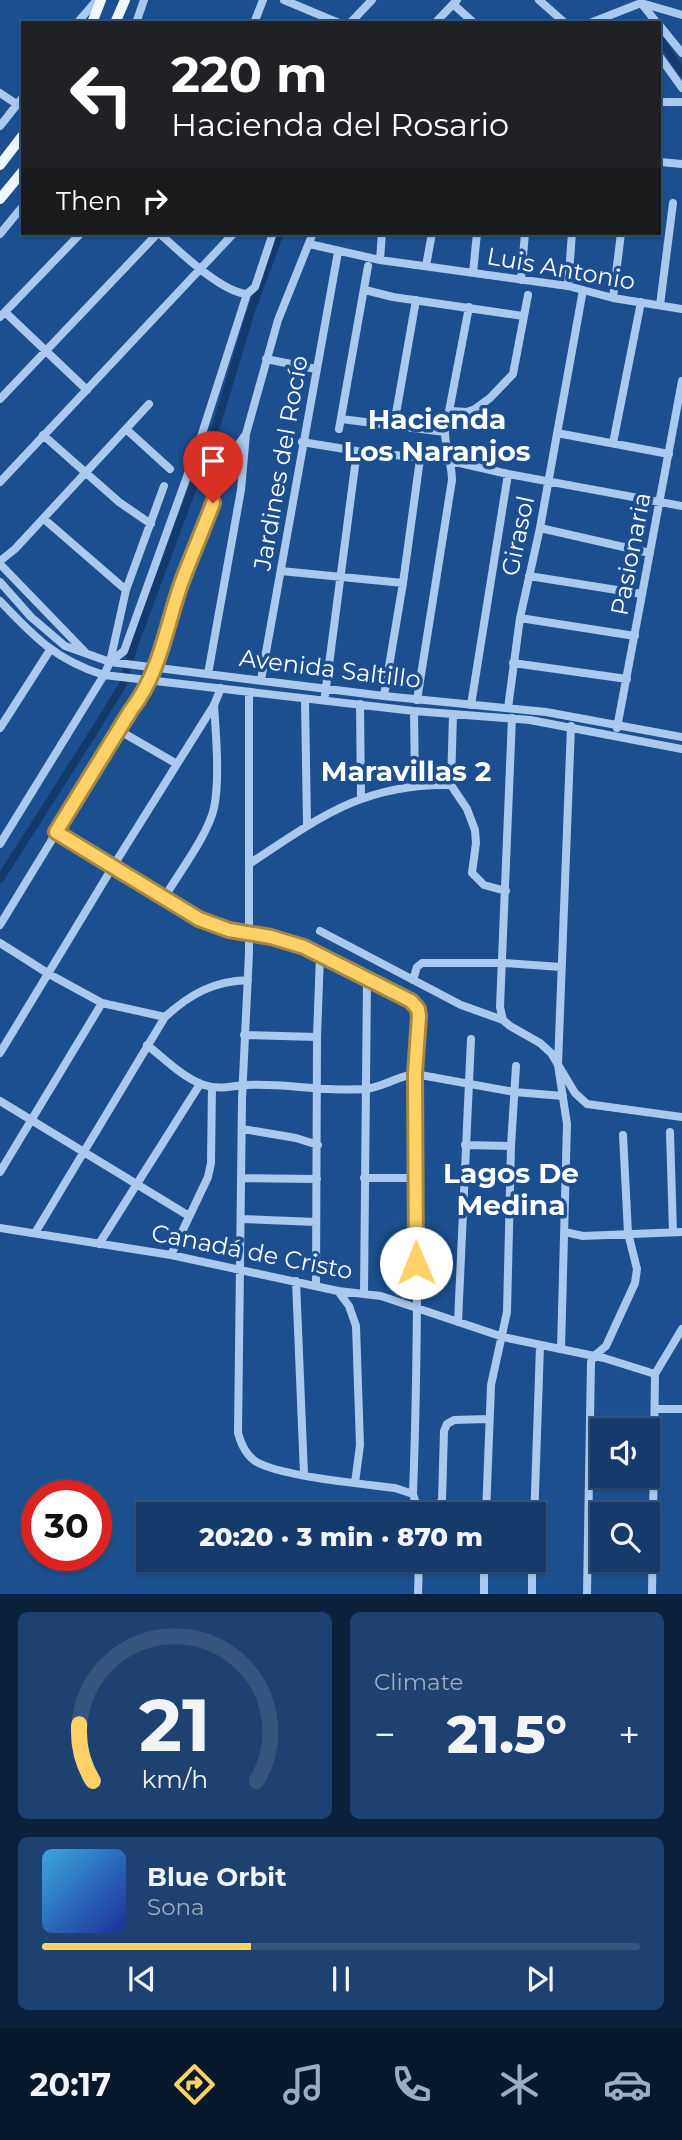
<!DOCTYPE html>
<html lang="en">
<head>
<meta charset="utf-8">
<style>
  :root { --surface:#143b6b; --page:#1d4271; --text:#f1f3f6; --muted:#9dadc1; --line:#33557e; --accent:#ffd166 }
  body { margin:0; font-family:Montserrat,sans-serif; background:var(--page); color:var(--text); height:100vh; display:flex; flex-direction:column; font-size:26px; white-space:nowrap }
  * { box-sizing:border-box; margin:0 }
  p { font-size:23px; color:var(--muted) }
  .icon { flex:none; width:38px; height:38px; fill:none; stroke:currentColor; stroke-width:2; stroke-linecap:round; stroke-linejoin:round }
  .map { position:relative; height:1594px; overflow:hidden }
  .details { display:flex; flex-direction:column; gap:18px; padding:18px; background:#0b203b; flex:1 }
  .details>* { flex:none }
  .banner { position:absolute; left:21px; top:21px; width:640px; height:214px; border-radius:0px; box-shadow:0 2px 5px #0004,0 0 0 2px var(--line); background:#202124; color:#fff; overflow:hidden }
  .buttons { position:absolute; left:590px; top:1418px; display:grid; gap:14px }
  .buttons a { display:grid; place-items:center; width:70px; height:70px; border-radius:0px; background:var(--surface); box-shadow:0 2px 5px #0004,0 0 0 2px var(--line); font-size:35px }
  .speed { position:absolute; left:21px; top:1480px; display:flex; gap:14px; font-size:35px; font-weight:700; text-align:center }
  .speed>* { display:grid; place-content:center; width:91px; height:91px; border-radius:50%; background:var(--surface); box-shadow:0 2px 5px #0004,0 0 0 2px var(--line); line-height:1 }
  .speed .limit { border:10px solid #d22; background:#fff; color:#111 }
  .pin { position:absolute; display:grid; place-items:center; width:60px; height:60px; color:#fff; margin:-72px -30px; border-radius:50% 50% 50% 0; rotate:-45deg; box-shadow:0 0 7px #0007 }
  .pin .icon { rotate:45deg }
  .me { position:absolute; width:77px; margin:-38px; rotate:359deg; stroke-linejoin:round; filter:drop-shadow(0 0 5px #0008) }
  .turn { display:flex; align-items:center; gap:24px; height:147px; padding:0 35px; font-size:32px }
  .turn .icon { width:91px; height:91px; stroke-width:2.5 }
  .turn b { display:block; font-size:49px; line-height:60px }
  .then { display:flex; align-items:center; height:66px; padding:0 35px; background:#0003; gap:14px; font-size:26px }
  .big { font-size:52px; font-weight:800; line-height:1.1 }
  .details .widget { flex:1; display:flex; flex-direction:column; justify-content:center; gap:10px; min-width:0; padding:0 24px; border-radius:10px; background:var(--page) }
  .details .dial { align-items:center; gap:0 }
  .dial svg { height:182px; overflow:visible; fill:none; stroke:var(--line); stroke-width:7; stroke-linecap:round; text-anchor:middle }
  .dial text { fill:var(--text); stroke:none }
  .song { display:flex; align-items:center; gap:21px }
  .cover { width:84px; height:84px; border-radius:10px; background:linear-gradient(135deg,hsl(200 70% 55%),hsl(230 70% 35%)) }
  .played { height:7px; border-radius:4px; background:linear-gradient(90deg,var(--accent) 35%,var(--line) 35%) }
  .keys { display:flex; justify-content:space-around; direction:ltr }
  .heat { display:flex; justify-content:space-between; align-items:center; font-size:38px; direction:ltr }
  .details .tiles { flex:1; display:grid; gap:18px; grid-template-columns:1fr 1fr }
  .widget:last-child { grid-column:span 2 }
  .trip { position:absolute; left:136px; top:1502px; width:410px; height:70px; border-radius:0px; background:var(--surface); box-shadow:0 2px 5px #0004,0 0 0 2px var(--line); font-weight:800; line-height:70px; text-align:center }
  .dock { display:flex; height:112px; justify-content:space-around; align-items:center; background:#08182b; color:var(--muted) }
  .dock .icon { width:49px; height:49px }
  .dock .on { color:var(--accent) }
  .dock b { font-size:32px; color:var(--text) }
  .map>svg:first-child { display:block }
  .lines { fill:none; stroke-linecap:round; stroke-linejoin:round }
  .canal { stroke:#123a6d; stroke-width:8 }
  .minor { stroke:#a9c9ee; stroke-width:8 }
  .major { stroke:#f0f6ff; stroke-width:10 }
  .route-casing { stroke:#a68842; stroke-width:18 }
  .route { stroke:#ffd166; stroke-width:12 }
  .labels { text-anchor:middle; stroke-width:7; stroke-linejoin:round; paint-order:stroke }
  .street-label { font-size:24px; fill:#fff; stroke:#1b4f8f }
  .quarter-label { font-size:28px; font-weight:bold; fill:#fff; stroke:#1b4f8f }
</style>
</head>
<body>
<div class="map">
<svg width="682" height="1594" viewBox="0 0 682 1594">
  <rect width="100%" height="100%" fill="#1b4f8f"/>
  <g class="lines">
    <path class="canal" d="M 621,23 L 637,23
      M 660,39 L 682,72
      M 0,879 L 100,722 L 123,684 L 134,645 L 218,420 L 251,311 L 280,233"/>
    <path class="minor" d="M 284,0 L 339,23
      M 539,0 L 565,23
      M 641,3 L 682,15
      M 641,3 L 657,23
      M 453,4 L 474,23
      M 77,23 L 97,0
      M 136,23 L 144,0
      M 254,23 L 263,0
      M 350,23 L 372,0
      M 435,23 L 457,0
      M 590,23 L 641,3
      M 660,26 L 682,53
      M 660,57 L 682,88
      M 0,93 L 18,105
      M 660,102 L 682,102
      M 0,126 L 23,97
      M 660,162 L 682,164
      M 159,233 C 179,251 221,292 247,294 L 255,287 L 273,233
      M 0,234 L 23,206
      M 309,244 L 380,260 L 568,286 L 613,298 L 682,309
      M 380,260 L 382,233
      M 426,266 L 432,233
      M 473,273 L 477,233
      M 521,280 L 525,233
      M 568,286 L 572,233
      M 365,290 L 393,297 L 523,316
      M 613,298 L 621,233
      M 660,305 L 673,203
      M 5,312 L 87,390
      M 0,317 L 81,233
      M 266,359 L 316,369
      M 0,399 L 158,233
      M 450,411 L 467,412 L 475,409 L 490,398 L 513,374 L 528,295
      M 341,419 L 445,432
      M 394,425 L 416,300
      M 126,429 L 170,469
      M 339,429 L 368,266
      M 557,433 L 669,454
      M 43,435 L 119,502 L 151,524
      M 302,442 L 357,451 L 451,461 L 508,474 L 682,506
      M 613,443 L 641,302
      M 0,482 L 234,233
      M 44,519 L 126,590
      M 540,528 L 650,553
      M 0,561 L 15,549 L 149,404
      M 0,564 L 85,652
      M 281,571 L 403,583
      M 529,576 L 642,594
      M 0,582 L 31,617 L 65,646 L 110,662 L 384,696 L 546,712 L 682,737
      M 0,601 C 33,636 57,661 104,675 L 414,711 L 530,720 L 682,749
      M 520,618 L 635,636
      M 110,662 L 124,651 L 198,446 L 247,294
      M 513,663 L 627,679
      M 208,674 L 241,490 L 246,434 L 278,320 L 313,233
      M 261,680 L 338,252
      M 249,692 L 249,953 L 242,1099 L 238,1433 C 241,1444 245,1454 255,1461 C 277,1476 364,1484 395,1488 L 413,1494
      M 325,695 L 357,451
      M 384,696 L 403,583 L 420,459
      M 305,699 L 307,826
      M 417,700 L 452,480 C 452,463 445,449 445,432 L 469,307
      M 360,704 L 361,798
      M 471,705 L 508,474
      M 508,708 L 520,618 L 540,528 L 583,290
      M 414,711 L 415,784
      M 453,714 L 451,785 L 467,809 L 475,830 L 476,843 L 472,873 L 484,885 L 506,891
      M 0,728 L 50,650
      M 617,728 L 682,381
      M 120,731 L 177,764
      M 56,832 L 199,919 L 229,930 L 271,937 L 304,947 L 411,1001 C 427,1020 415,1064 416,1089 C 418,1224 418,1359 413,1494 L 419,1514
      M 0,844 L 104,675 L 110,662 L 126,590 L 164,486
      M 249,864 C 319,818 363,783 451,785
      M 164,898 C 178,874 208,835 214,808 C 220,780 216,735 214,705
      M 0,925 L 131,710 C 160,673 166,627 181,584 C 197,540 216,496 233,452 L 246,434
      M 320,931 L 461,1005 L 503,1020 L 510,1026 L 540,1043 L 551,1053 L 575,1093 L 587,1104 L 682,1117
      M 0,943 L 49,974 L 102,1003 L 165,1017
      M 413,980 L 417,967 L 422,963 L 503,963 L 561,967
      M 503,1020 L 500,1007 L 512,718
      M 244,1035 L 317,1037
      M 147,1045 C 164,1058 183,1078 204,1085 C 219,1090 231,1086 246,1085 C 285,1083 325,1092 364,1089 C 382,1088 397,1076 415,1074 L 514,1092 L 563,1096
      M 0,1053 L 112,868 L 214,705 L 221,688
      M 0,1101 L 189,1216
      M 243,1129 L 296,1138 L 318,1145
      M 670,1132 L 673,1232
      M 465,1145 L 511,1146
      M 0,1172 L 102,1003
      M 241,1178 L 317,1179
      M 364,1178 L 416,1178
      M 241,1219 L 316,1222
      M 0,1228 L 171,1255 L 338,1291 L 381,1296 L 503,1337 L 604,1358 L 655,1374
      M 565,1232 L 583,1236 L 682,1232
      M 35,1233 L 165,1017 C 190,994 214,981 248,980
      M 99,1244 L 200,1084
      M 171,1255 L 208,1177 L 211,1163 L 212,1087
      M 296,1281 L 304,1474
      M 316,1285 L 317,1037 L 320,955
      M 338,1291 L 349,1306 L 356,1326 L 360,1445 L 355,1483
      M 364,1292 L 367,979
      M 458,1322 L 471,1039
      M 561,1349 L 567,1124 L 558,1065 L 571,726
      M 655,1374 L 682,1329
      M 655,1409 L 682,1409
      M 419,1508 L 437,1506 L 442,1500 L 444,1431 L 447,1424 L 454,1420 L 488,1419
      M 486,1514 L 491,1385 L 507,1312 L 511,1146 L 516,1066
      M 534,1522 L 540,1346
      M 418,1594 L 419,1559
      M 484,1594 L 484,1559
      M 532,1594 L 532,1559
      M 587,1594 L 591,1362 L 594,1356 L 606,1346 L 635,1283 L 637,1269 L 628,1233 L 623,1135
      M 652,1594 L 655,1374"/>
    <path class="major" d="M 92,23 L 101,0
      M 115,23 L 125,0
      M 0,165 L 23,135
      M 0,199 L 23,171"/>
  </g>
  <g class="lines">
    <g class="route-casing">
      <path id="route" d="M 213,503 C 203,530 191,557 181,584 C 166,627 160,673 131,710 L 56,832 L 199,919 L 229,930 L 271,937 L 304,947 L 411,1001 L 418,1009 L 419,1016 L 415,1074 L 416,1263"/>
    </g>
    <use href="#route" class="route"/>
  </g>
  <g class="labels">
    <g class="street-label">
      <text transform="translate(561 269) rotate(10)" y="8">Luis Antonio</text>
      <text transform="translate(281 463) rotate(-80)" y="8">Jardines del Rocío</text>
      <text transform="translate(518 536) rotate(-78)" y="8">Girasol</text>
      <text transform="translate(631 554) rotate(-79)" y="8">Pasionaria</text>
      <text transform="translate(330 669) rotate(7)" y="8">Avenida Saltillo</text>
      <text transform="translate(252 1252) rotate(11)" y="8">Canadá de Cristo</text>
    </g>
    <g class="quarter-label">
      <text x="437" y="429">Hacienda<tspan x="437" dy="32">Los Naranjos</tspan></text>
      <text x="406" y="781">Maravillas 2</text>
      <text x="511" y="1183">Lagos De<tspan x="511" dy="32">Medina</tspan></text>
    </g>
  </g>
</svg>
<div class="buttons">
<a><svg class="icon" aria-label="sound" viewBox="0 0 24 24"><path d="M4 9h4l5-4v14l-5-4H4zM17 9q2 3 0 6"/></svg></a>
<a><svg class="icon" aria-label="search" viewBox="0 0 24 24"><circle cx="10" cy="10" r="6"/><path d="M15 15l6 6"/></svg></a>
</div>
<div class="speed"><div class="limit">30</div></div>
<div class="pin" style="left:213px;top:503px;background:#d93025"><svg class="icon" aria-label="arrive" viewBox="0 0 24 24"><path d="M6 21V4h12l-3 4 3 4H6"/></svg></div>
<svg class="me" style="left:416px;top:1263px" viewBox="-20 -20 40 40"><circle r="19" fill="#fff"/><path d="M0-13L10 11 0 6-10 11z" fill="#ffd166"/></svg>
<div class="trip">20:20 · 3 min · 870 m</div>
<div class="banner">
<div class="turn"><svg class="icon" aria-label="left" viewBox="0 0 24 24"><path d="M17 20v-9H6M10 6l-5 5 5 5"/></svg><div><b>220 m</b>Hacienda del Rosario</div></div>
<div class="then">Then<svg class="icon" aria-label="right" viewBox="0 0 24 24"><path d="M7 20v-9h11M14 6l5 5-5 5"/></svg></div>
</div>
</div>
<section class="details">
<div class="tiles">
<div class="widget dial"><svg viewBox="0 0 100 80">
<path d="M14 69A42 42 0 1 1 86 69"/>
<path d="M14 69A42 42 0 0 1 8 44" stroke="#ffd166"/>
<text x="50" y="56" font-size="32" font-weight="700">21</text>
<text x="50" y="72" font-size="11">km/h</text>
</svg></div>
<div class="widget"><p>Climate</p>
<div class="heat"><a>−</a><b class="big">21.5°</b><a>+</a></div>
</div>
<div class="widget">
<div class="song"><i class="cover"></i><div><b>Blue Orbit</b><p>Sona</p></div></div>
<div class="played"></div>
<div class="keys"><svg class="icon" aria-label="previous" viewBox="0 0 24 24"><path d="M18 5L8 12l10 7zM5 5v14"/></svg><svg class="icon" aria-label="pause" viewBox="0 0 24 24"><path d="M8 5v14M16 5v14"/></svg><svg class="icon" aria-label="next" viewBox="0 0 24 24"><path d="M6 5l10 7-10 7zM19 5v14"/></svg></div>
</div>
</div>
</section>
<nav class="dock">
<b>20:17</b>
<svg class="icon on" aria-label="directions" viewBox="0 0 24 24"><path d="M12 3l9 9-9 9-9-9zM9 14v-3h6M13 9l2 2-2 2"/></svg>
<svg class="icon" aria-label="music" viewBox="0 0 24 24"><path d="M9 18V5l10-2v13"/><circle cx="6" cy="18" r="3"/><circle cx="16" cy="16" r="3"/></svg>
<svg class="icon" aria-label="phone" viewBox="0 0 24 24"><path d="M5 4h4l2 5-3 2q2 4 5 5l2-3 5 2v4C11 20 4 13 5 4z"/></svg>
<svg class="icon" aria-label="climate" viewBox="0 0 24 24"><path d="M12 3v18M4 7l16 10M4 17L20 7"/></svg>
<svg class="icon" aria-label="car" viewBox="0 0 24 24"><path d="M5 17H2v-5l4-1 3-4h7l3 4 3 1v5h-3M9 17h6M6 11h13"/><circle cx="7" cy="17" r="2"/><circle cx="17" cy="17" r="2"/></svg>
</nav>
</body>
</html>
